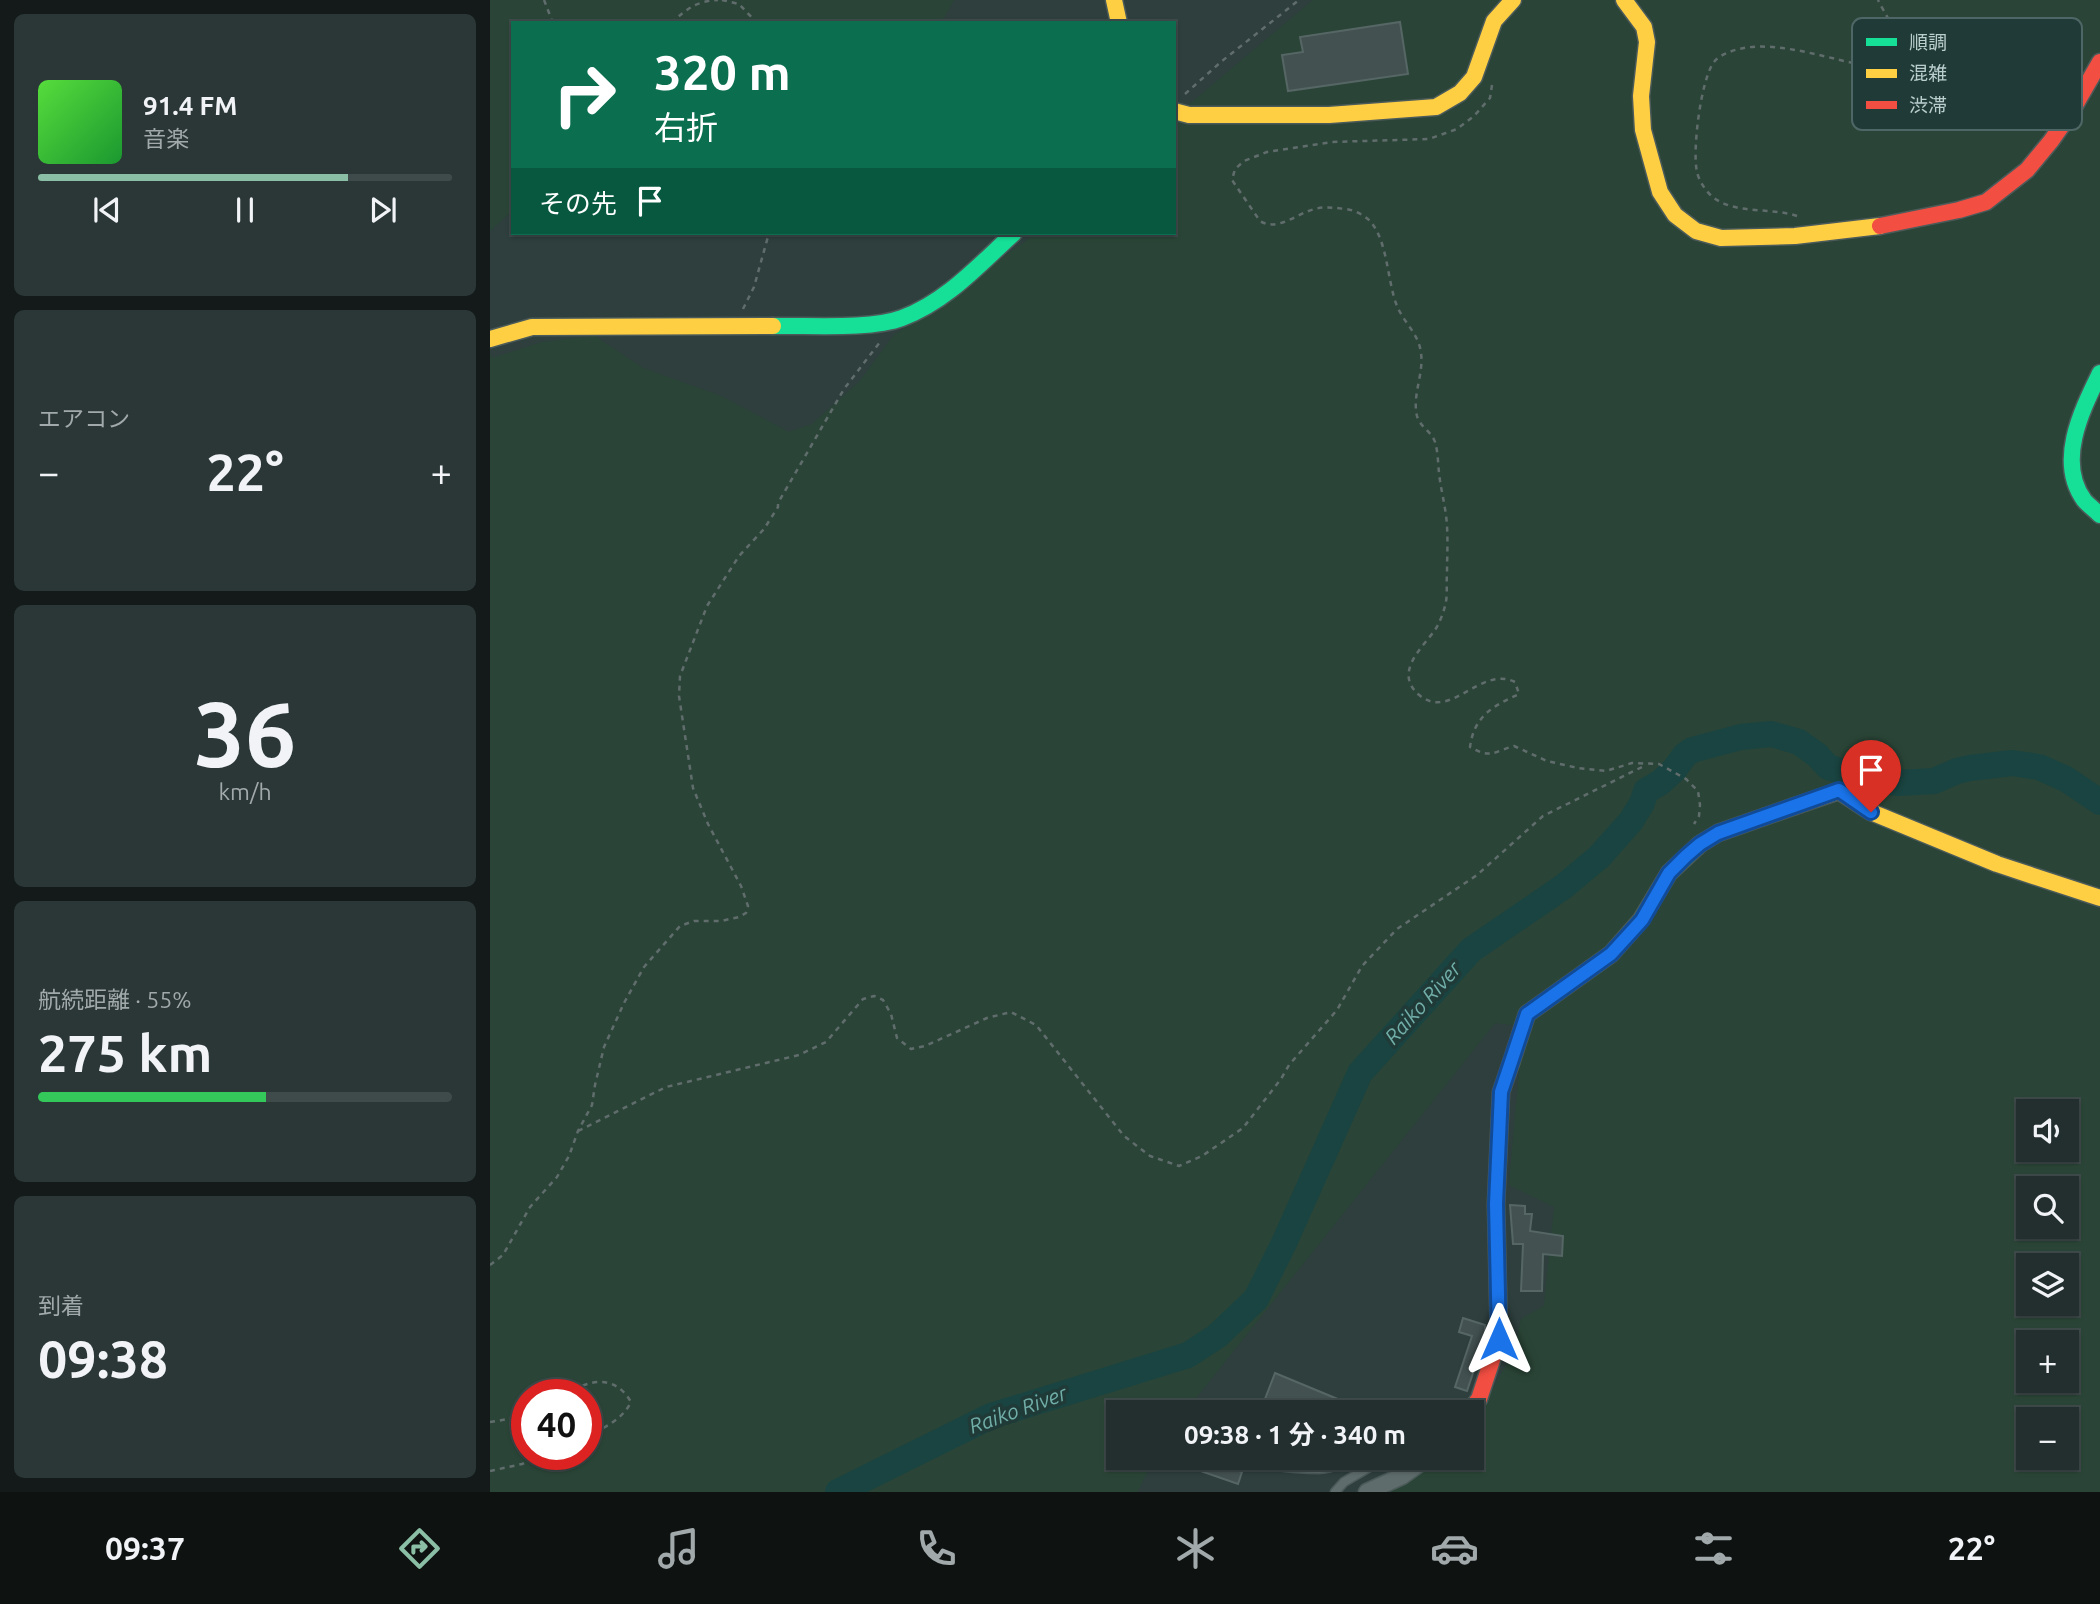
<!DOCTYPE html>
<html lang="ja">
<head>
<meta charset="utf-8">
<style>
  :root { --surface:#222f2e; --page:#2a3736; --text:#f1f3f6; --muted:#a2a9aa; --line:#3f4a4a; --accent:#8abfa5 }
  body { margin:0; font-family:Ubuntu,"Noto Sans JP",sans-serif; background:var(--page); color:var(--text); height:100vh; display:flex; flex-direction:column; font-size:26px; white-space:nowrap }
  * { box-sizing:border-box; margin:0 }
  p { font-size:23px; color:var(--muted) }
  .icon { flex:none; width:38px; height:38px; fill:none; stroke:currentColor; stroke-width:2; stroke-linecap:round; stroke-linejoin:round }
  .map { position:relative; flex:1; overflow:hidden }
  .side { display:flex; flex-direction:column; gap:14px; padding:14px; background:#131a19; width:490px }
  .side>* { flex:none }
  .top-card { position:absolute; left:21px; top:21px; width:665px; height:214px; border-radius:0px; box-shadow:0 2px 5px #0004,0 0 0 2px var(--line); background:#0b6e4f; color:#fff; overflow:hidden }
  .tools { position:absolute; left:1526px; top:1099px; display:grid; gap:14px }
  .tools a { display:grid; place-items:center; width:63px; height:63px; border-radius:0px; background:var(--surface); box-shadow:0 2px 5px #0004,0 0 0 2px var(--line); font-size:35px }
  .speed { position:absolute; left:21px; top:1379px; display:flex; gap:14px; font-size:35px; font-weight:700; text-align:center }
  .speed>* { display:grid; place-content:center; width:91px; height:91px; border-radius:50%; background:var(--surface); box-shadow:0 2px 5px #0004,0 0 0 2px var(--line); line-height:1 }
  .speed .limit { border:10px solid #d22; background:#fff; color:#111 }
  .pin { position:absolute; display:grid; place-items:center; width:60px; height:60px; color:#fff; margin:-72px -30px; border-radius:50% 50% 50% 0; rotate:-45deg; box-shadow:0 0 7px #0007 }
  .pin .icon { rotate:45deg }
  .me { position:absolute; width:77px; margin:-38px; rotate:0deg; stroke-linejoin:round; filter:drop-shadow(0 0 5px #0008) }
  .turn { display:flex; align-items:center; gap:24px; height:147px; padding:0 28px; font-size:32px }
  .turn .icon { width:91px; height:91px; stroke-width:2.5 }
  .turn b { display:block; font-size:49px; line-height:60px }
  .then { display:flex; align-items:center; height:66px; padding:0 28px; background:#0003; gap:14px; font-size:26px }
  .big { font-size:52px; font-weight:700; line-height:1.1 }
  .side .card { flex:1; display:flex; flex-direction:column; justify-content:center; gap:10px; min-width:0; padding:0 24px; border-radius:10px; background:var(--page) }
  .side .dial { align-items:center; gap:0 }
  .dial b { font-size:91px; line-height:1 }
  .song { display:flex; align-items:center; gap:21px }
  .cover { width:84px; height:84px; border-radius:10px; background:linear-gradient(135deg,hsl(110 70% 55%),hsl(130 70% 35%)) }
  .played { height:7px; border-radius:4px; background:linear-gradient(90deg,var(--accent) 75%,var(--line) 75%) }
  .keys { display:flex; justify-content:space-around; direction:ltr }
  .heat { display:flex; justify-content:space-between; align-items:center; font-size:38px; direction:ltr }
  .charge { height:10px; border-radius:5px; background:linear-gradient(90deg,#34c759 55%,var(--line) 0) }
  .trip { position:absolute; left:616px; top:1400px; width:378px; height:70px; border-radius:0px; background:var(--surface); box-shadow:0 2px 5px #0004,0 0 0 2px var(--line); font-weight:700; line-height:70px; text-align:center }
  .tabs { display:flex; height:112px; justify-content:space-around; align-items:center; background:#0e1312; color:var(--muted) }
  .tabs .icon { width:49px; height:49px }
  .tabs .current { color:var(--accent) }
  .tabs b { font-size:32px; color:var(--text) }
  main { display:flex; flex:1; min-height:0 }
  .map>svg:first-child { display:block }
  .green { fill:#2a4537; fill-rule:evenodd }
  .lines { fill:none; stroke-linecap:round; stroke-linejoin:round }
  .river { stroke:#1a4441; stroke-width:26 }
  .building { fill:#435251; stroke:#566665; stroke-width:2 }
  .lane-casing { stroke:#4c5b5a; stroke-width:11 }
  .street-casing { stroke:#4c5b5a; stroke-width:19 }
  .fast-casing { stroke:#4c5b5a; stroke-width:19 }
  .slow-casing { stroke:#4c5b5a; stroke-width:19 }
  .jam-casing { stroke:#4c5b5a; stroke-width:19 }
  .path { stroke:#606d6c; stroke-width:2.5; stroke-dasharray:5 5; stroke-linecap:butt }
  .lane { stroke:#5e6c6b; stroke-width:8 }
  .street { stroke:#5e6c6b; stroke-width:16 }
  .fast { stroke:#16e098; stroke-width:16 }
  .slow { stroke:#ffcf43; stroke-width:16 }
  .jam { stroke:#f24e42; stroke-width:16 }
  .route-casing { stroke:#114b97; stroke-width:18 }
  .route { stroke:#1a73e8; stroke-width:12 }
  .labels { text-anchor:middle; stroke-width:7; stroke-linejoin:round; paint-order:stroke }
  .water-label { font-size:21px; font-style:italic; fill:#71aea8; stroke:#203a38 }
  .key { fill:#203a38; stroke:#4e6665; stroke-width:2 }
  .key-label { font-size:19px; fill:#b9cecd }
</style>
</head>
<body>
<main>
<section class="side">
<div class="card">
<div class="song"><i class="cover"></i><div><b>91.4 FM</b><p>音楽</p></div></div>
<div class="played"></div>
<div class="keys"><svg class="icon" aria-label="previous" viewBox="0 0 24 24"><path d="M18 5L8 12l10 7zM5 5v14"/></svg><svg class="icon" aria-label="pause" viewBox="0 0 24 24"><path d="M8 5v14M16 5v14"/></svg><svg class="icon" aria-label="next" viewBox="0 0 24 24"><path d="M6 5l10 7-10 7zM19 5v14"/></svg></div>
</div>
<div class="card"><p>エアコン</p>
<div class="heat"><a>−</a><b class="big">22°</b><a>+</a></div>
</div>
<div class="card dial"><b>36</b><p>km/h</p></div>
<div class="card"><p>航続距離 · 55%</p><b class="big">275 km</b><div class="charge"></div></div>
<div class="card"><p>到着</p><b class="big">09:38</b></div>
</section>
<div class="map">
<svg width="1610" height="1492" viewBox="0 0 1610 1492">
  <rect width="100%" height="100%" fill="#2e3f3d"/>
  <path class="green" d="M 0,0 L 464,0 L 451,23 L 23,23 L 23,210 L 0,231 Z
    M 823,0 L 1610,0 L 1610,1492 L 898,1492 L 940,1458 L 982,1458 L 982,1419 L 1004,1387 L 1024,1350 L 1031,1319 L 1054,1306 L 1064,1207 L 1019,1185 L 1033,1026 L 1005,1023 L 695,1412 L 628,1412 L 628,1458 L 665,1458 L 647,1492 L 0,1492 L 0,354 L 2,358 L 52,342 L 105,336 L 153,368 L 231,396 L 299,432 L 322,424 L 369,382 L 403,336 L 547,233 L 684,233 L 684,117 ZM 1538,1111 L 1577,1111 L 1577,1150 L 1538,1150 ZM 1538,1188 L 1577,1188 L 1577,1227 L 1538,1227 ZM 1538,1265 L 1577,1265 L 1577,1304 L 1538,1304 ZM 1538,1342 L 1577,1342 L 1577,1381 L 1538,1381 ZM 37,1395 L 96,1395 L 96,1454 L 37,1454 ZM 1538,1419 L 1577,1419 L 1577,1458 L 1538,1458 Z"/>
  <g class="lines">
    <path class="river" d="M 348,1492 L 501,1416 L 698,1355 L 727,1336 L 766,1299 L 794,1243 L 870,1073 L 981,950 L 1073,887 L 1109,857 L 1141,821 L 1152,803 L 1156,791 L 1171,782 L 1184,770 L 1195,755 L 1202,750 L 1251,737 L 1281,734 L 1309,742 L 1327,755 L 1338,767 L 1365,776 L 1408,783 L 1444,781 L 1467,771 L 1480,768 L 1522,763 L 1549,767 L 1576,779 L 1610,802"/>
  </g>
  <path class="building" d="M 910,22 L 918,74 L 798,91 L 792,55 L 813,52 L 810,37 Z
    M 1020,1205 L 1035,1206 L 1035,1214 L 1042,1214 L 1040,1231 L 1073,1236 L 1072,1256 L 1053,1254 L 1052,1291 L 1031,1291 L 1033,1244 L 1023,1244 Z
    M 973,1318 L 995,1325 L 995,1337 L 977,1391 L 965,1387 L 982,1336 L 969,1332 Z
    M 785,1373 L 879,1412 L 770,1412 Z
    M 711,1458 L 752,1472 L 748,1484 L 708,1470 Z"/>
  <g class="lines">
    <g class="lane-casing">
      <path id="lane" d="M 746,1458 C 771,1464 804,1469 829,1469 C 842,1469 854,1462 866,1458
        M 845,1492 L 854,1482 L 895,1458"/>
    </g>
    <g class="street-casing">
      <path id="street" d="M 877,1492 L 912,1476 L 937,1458"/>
    </g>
    <g class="fast-casing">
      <path id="fast" d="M 283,326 C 318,325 380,330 412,318 C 456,302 490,264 524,233
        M 1610,373 C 1592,410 1566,461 1594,500 C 1598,505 1605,510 1610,515
        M 1021,1063 L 1037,1014 L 1121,954 L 1151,920 L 1179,873 L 1210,844 L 1228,833 L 1305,806"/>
    </g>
    <g class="slow-casing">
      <path id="slow" d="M 624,0 L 629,23
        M 1134,0 L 1154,27 L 1157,42 L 1151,96 L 1153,130 L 1170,192 L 1185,215 L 1206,231 L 1231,238 L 1305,236 L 1390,226
        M 684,111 L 699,115 L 839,115 L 946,107 L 970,93 L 984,77 L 1004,21 L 1023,0
        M 0,339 L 42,327 L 283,326
        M 1305,806 L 1349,791 L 1381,812 L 1507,864 L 1610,898"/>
    </g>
    <g class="jam-casing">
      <path id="jam" d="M 1390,226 L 1469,210 L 1496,202 L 1537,170 L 1561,141 L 1580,114 L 1610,62
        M 979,1412 L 989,1399 L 1009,1339 L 1006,1204 L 1011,1092 L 1021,1063"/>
    </g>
    <path class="path" d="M 54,0 L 63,23
      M 232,0 L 249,4 L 267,23
      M 181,23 C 197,9 206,1 228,0
      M 1002,85 L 1000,98 L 984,116 L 967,129 L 939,139 L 842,142 L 777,152 L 754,161 L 745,169 L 742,180 L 770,221 C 788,232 807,213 825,209 C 835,206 845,208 856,209 C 864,210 874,215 880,221 C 898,241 897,281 907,306 C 914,323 929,334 931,353 C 934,374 922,395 927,416 C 930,427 942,432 945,442 C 948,452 948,463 949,473 C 951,491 956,508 957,526 C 958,542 957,558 957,574 C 956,584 958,596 955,606 C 953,614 949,624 945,630 C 932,648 904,672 928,694 C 960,723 989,665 1025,682 L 1029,694 C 1003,706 984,716 980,747 C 1001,759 1003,752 1024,746 L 1057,761 L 1088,768 L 1116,771 L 1142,763 L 1169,764 L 1196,779 L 1208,791 L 1210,805 L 1209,816 L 1204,824
      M 695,94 L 732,61 L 809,0
      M 1307,216 C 1281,207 1248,215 1224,198 C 1216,192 1209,181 1207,172 C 1202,150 1211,79 1224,62 C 1227,58 1232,55 1237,53 C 1272,37 1326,55 1363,63 C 1377,64 1403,62 1405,42 C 1406,29 1394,12 1388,0
      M 253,309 L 264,287 L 279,233
      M 88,1131 L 176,1087 L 309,1055 L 336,1042 L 373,999 L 384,996 L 393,1000 L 401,1014 L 407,1038 L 421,1049 L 435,1046 L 497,1018 L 521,1012 L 546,1025 L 634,1136 L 660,1156 L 689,1166 L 712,1156 L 753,1128 L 791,1079 L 799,1065 L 847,1010 L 872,966 L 907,929 L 987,875 L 1053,816 L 1154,766
      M 0,1265 L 13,1255 L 40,1207 L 67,1177 L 79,1156 L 88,1131 L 102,1105 L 105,1085 L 114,1047 L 134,1003 L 154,967 L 190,926 L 204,921 L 231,921 L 249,917 L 256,913 L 258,906 L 251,886 L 218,824 L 203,788 L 189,696 L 190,676 L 217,606 L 249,556 L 274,529 L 288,507 L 288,503 L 354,389 L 390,342
      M 75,1395 C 99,1379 125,1374 141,1402 C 132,1420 114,1428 96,1436
      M 0,1422 L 37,1416
      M 0,1471 L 32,1464 L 53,1454"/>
    <use href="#lane" class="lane"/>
    <use href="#street" class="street"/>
    <use href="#fast" class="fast"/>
    <use href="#slow" class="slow"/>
    <use href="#jam" class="jam"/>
  </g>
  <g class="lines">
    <g class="route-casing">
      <path id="route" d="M 1009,1339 L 1006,1204 L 1011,1092 L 1037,1014 L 1121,954 L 1152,920 L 1179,873 L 1196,856 L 1210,844 L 1228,833 L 1349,790 L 1381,812"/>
    </g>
    <use href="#route" class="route"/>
  </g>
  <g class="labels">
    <g class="water-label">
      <text transform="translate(933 1003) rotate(-48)" y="7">Raiko River</text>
      <text transform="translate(528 1410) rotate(-20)" y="7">Raiko River</text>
    </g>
  </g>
  <rect x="1362" y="18" width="230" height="112" rx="10" class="key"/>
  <rect x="1376" y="38" width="31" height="8" fill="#16e098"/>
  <rect x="1376" y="69" width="31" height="9" fill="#ffcf43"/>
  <rect x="1376" y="101" width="31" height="8" fill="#f24e42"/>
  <g class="key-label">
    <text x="1419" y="49">順調</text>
    <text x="1419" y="80">混雑</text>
    <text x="1419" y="112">渋滞</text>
  </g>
</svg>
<div class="tools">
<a><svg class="icon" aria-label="sound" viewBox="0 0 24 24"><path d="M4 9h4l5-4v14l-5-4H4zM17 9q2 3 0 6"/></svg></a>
<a><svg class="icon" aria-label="search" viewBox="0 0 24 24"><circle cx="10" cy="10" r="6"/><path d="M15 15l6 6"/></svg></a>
<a><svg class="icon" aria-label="layers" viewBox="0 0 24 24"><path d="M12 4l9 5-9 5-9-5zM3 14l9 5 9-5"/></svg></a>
<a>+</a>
<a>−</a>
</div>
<div class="speed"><div class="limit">40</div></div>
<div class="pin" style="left:1381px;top:812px;background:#d93025"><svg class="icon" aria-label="arrive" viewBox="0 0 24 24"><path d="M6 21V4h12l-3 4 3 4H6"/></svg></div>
<svg class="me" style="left:1009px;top:1339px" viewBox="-20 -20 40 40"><path d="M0-17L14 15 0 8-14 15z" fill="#1a73e8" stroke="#fff" stroke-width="4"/></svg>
<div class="trip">09:38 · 1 分 · 340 m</div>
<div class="top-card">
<div class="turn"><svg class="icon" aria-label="right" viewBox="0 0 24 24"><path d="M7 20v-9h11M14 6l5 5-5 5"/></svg><div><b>320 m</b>右折</div></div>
<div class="then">その先<svg class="icon" aria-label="arrive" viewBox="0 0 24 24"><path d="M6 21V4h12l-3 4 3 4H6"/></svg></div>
</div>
</div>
</main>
<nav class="tabs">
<b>09:37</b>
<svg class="icon current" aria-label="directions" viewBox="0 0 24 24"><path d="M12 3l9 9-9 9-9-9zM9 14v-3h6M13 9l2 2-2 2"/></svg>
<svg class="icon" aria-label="music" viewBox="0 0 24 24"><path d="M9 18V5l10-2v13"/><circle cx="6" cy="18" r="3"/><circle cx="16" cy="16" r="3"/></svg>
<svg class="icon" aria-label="phone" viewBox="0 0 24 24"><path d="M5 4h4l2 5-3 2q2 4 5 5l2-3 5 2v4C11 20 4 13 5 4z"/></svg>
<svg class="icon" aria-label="climate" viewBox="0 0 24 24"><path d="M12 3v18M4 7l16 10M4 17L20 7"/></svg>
<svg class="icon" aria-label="car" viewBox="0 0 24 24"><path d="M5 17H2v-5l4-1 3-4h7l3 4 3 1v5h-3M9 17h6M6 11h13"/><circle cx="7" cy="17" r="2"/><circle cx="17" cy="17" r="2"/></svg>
<svg class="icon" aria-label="filters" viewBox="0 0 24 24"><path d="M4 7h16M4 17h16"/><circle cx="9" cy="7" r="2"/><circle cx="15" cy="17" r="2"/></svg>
<b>22°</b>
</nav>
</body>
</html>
